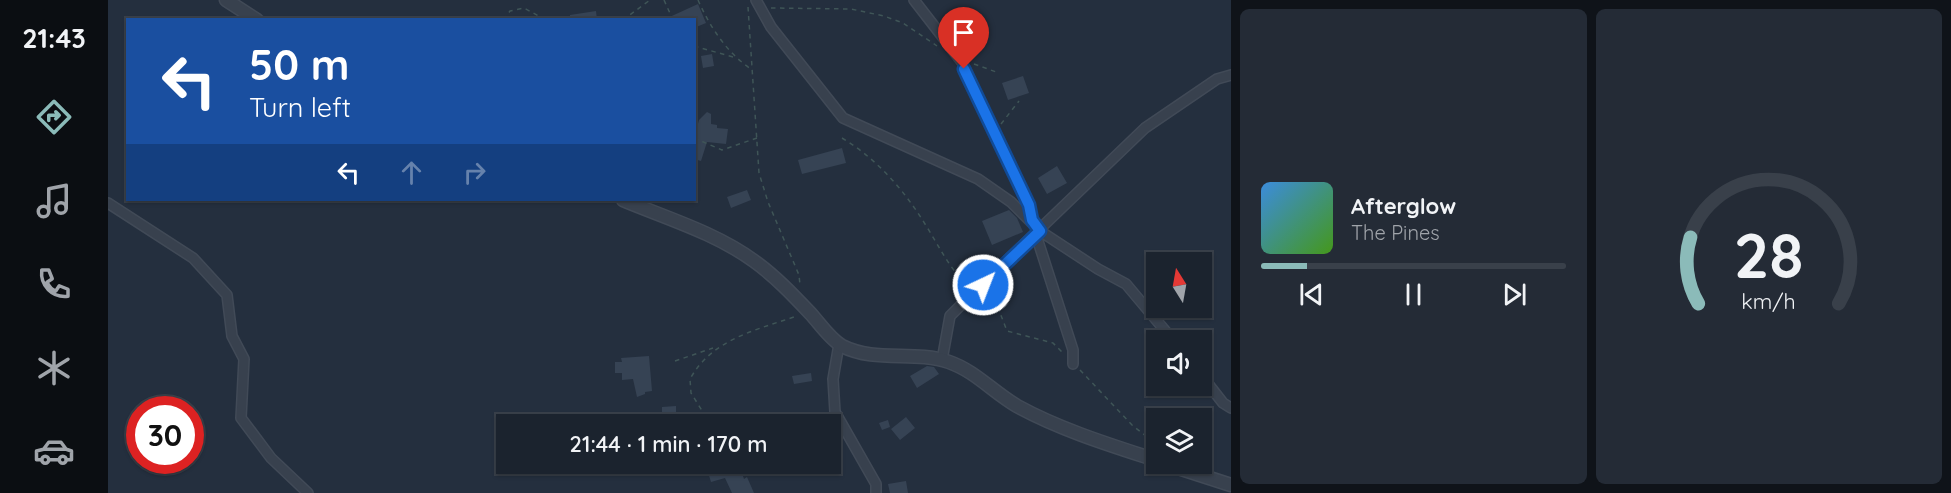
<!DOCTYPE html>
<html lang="en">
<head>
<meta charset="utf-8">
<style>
  :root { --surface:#1b232e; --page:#242b36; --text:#f1f3f6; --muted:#a0a4aa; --line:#39404a; --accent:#8bbbb9 }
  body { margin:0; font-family:Quicksand,sans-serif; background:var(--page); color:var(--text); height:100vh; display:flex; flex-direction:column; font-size:22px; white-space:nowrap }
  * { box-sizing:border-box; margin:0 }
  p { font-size:20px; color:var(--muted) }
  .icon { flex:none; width:33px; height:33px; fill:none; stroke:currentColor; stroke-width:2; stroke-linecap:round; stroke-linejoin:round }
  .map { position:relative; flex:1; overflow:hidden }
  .side { display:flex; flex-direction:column; gap:9px; padding:9px; background:#0f1319; width:720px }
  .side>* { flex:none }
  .top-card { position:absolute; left:18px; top:18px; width:570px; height:183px; border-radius:0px; box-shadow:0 2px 4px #0004,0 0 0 2px var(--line); background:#1a4fa0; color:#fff; overflow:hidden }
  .needle { width:39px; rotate:349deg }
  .tools { position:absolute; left:1038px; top:252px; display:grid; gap:12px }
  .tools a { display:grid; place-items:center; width:66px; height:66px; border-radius:0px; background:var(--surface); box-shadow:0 2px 4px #0004,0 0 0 2px var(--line); font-size:30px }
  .speed { position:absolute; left:18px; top:396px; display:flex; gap:12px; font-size:30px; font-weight:700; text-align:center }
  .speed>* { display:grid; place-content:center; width:78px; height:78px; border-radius:50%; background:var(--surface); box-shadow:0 2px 4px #0004,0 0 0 2px var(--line); line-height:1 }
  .speed .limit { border:9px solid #d22; background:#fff; color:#111 }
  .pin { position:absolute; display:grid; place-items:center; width:51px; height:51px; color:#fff; margin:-62px -26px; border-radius:50% 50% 50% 0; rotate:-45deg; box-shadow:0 0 6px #0007 }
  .pin .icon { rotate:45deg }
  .me { position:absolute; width:66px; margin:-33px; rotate:43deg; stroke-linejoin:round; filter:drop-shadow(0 0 4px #0008) }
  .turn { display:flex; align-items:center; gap:21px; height:126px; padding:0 24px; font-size:27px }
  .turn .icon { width:78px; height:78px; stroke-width:2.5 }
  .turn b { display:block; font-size:42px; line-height:51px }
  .lanes { display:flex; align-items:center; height:57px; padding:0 24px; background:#0003; justify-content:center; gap:30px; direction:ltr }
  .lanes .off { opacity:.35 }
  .side .tile { flex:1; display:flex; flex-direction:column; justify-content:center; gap:9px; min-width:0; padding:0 21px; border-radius:9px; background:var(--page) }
  .side .dial { align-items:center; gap:0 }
  .dial svg { height:156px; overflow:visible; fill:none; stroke:var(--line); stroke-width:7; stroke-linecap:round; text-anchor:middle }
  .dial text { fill:var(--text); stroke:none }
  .song { display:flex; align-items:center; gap:18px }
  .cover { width:72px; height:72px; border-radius:9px; background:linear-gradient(135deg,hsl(210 70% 55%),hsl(100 70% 35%)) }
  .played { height:6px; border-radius:3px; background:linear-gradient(90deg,var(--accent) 15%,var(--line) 15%) }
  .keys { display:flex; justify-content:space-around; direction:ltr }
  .side .tiles { flex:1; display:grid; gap:9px; grid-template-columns:repeat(2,1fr) }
  .trip { position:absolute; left:388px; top:414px; width:345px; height:60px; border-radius:0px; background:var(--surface); box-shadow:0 2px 4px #0004,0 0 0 2px var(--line); font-weight:600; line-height:60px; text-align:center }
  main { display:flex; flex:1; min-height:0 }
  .menu { display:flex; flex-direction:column; width:108px; justify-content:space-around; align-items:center; background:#0b0e12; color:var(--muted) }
  .menu .icon { width:42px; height:42px }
  .menu .current { color:var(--accent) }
  .menu b { font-size:27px; color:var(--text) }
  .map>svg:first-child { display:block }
  .building { fill:#364354 }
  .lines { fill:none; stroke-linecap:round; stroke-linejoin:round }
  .minor-casing { stroke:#414a57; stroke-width:12 }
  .tertiary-casing { stroke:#414a57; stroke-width:15 }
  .path { stroke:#3f5557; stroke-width:1.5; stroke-dasharray:4.5 4.5; stroke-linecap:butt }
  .minor { stroke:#38414e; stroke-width:9 }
  .tertiary { stroke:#38414e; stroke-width:12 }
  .route-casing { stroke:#114b97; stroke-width:15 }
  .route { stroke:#1a73e8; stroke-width:10 }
</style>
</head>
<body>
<main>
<nav class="menu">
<b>21:43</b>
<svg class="icon current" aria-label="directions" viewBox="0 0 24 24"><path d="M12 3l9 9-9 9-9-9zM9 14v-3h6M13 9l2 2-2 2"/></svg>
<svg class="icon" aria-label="music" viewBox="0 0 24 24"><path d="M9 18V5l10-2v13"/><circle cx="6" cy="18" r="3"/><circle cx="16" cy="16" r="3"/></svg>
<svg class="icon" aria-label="phone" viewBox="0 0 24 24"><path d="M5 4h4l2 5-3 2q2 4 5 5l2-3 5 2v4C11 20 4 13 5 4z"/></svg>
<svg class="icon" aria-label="climate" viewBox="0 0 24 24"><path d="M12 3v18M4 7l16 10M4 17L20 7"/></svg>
<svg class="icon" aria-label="car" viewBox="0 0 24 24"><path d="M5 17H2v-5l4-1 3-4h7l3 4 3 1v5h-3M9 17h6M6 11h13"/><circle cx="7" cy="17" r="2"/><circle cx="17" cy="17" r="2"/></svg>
</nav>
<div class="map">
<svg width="1123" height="493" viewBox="0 0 1123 493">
  <rect width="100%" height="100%" fill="#242f3e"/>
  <path class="building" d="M 590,4 L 598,23 L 586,28 L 586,20 L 555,20 Z
    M 488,11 L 489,20 L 462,20 L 462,15 Z
    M 604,54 L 606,66 L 595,68 L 593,56 Z
    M 915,76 L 921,93 L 900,100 L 894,83 Z
    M 599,112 L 603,114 L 603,124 L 609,125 L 609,128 L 620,129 L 618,144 L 599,142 L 593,161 L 586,159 L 586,138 L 591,120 Z
    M 734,148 L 738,163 L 694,174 L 690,160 Z
    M 949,166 L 959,183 L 939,194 L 930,178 Z
    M 639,190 L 643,200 L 623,208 L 619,197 Z
    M 901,210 L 909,218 L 915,232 L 884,245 L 874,221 Z
    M 541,356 L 544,391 L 537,392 L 537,394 L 529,397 L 525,379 L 514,380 L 514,373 L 507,373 L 507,362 L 514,362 L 513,358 Z
    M 819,366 L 826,367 L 831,374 L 809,388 L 802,376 Z
    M 703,373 L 704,381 L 686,384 L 684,376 Z
    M 568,406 L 568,414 L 554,414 L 554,407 Z
    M 603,416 L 606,424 L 583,424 L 583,423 Z
    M 798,417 L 807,428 L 792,440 L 783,429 Z
    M 780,420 L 782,427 L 774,430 L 771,423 Z
    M 605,464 L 631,464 L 636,479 L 639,477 L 646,493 L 624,493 L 617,478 L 603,482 L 598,466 Z
    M 798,481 L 800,493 L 782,493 L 780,484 Z"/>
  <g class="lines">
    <g class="minor-casing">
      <path id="minor" d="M 648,0 L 663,27 L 735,118 L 870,179 L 903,202 L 932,231 L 990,269 L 1018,284 L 1065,340
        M 806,0 L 854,62 L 921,205 L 924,220
        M 0,203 L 85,258 L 119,295 L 124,336 L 136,359 L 133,418 L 163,458 L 200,493
        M 928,235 L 965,350 L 965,364
        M 731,344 L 725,379 L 727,412 L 768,484 L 768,493
        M 834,360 L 842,316 L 866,292 L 1037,128 L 1109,79 L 1123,75
        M 1094,376 L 1115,403 L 1123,408"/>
    </g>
    <g class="tertiary-casing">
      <path id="tertiary" d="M 118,0 L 149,20
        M 515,200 C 558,218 608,233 646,261 C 667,276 685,295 703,314 C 712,324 722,339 734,346 C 768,363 806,350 841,362 C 867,371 885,392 909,406 C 953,430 1002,445 1048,460
        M 1058,464 L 1123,485"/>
    </g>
    <path class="path" d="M 556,0 L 565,20
      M 590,0 C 602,27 619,53 643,69
      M 640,7 L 651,173 L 660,202 L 691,275 L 692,285
      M 663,8 L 743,9 L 776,16 L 795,23 L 829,46
      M 396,20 L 402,11 L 416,8 L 438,20
      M 515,20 L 542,0
      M 586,46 L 625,57
      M 866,64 L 891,73
      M 893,124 L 911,101
      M 586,138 L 614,150 L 649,138
      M 734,138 C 769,159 796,190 817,224 C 831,246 841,268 859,285
      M 875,297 L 889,305 L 899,331 L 945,343 L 956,354
      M 567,361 L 605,348
      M 972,370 L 1024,425 L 1048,444
      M 598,417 L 583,393 L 582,379 C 604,339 648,330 689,316"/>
    <use href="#minor" class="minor"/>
    <use href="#tertiary" class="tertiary"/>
  </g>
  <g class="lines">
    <g class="route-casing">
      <path id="route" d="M 856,69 L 921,205 L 924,220 L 932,231 L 875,285"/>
    </g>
    <use href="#route" class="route"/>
  </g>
</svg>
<div class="tools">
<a><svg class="needle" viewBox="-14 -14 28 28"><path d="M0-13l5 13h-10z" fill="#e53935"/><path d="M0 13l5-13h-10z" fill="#a0a4aa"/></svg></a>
<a><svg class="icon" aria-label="sound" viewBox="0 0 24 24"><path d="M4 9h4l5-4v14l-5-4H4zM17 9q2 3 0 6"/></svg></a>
<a><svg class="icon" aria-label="layers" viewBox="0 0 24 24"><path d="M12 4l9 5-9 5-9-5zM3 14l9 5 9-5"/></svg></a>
</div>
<div class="speed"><div class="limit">30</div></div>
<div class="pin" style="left:856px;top:69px;background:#d93025"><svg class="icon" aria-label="arrive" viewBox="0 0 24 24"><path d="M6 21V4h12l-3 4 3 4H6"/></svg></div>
<svg class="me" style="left:875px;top:285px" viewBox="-20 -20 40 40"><circle r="17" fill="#1a73e8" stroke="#fff" stroke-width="3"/><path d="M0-11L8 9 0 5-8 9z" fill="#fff"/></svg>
<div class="trip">21:44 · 1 min · 170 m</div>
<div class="top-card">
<div class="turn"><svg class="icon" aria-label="left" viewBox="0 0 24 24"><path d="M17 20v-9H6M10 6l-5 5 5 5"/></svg><div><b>50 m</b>Turn left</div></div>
<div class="lanes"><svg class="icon" aria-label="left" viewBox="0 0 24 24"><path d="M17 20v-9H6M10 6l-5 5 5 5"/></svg><svg class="icon off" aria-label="ahead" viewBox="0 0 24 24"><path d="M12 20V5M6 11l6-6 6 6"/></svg><svg class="icon off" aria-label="right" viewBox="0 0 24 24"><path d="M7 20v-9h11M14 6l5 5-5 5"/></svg></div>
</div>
</div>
<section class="side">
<div class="tiles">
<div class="tile">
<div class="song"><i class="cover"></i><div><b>Afterglow</b><p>The Pines</p></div></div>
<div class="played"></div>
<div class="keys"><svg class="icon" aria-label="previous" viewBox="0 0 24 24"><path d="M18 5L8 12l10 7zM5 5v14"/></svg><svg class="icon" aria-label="pause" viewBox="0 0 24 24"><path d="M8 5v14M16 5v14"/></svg><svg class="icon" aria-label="next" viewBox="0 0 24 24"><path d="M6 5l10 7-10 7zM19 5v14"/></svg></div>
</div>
<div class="tile dial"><svg viewBox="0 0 100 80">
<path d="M14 69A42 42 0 1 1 86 69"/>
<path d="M14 69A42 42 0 0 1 10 35" stroke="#8bbbb9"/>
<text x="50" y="56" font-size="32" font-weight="700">28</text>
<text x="50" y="72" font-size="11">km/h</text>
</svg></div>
</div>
</section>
</main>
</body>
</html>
